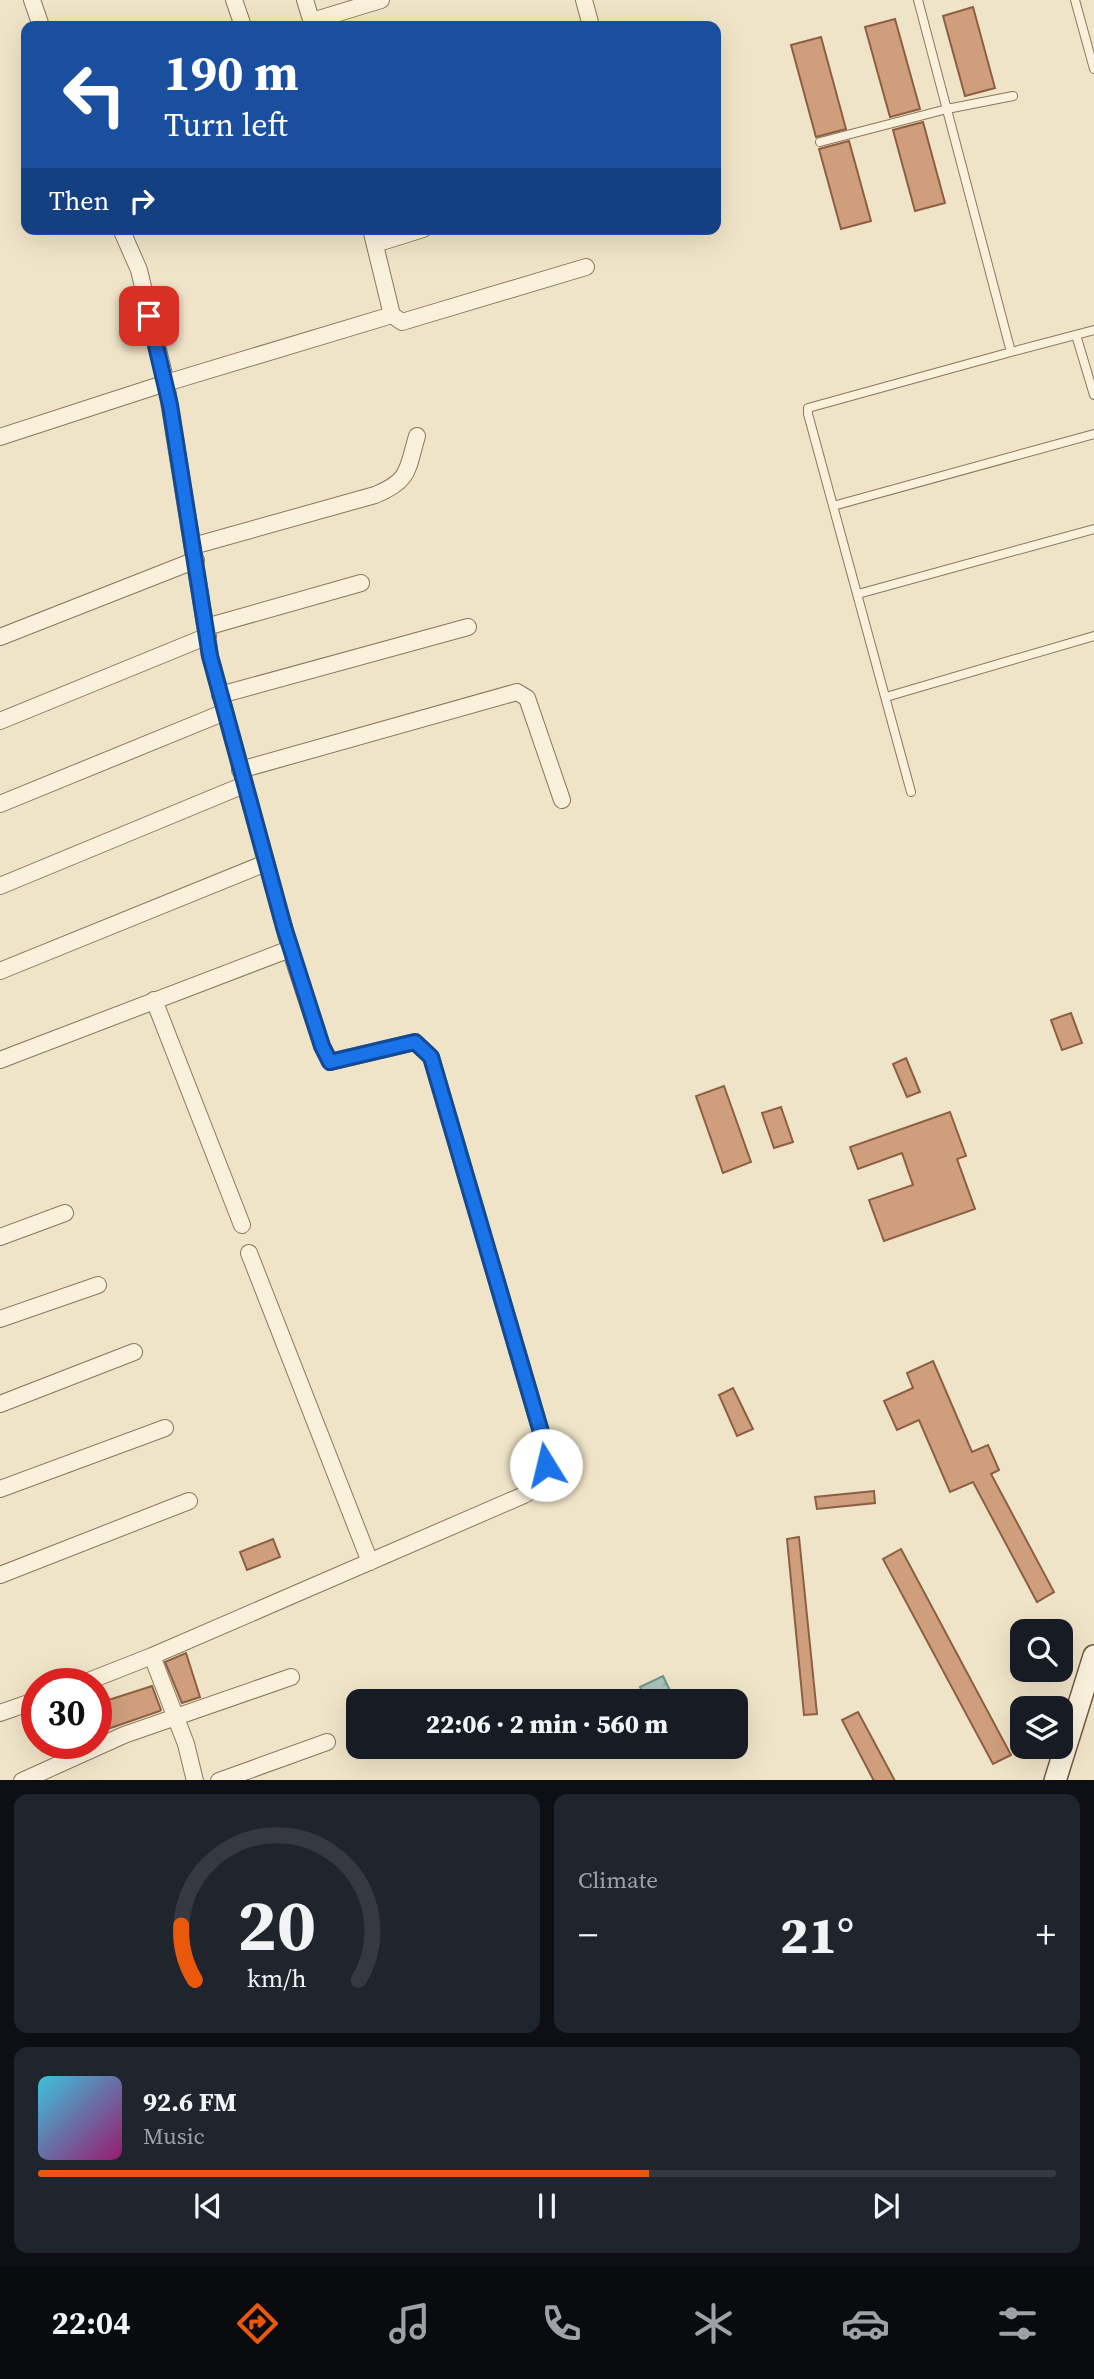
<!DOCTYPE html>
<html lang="en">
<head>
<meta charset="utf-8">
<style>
  :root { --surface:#171b24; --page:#20242c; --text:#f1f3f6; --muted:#9ea1a6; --line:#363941; --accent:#ea580c }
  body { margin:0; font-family:"Source Serif 4",serif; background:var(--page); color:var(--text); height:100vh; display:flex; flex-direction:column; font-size:26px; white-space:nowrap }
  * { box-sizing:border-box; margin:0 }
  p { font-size:23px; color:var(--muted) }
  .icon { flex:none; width:38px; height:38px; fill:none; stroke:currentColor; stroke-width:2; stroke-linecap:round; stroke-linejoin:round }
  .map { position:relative; height:1780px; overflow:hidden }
  .drawer { display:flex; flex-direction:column; gap:14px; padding:14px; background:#0d0f14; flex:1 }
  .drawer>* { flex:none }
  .guide { position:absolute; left:21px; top:21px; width:700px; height:214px; border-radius:14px; box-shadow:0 7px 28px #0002; background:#1a4fa0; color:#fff; overflow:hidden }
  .tools { position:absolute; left:1010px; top:1619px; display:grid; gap:14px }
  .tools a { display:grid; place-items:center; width:63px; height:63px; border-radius:14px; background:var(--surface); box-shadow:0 7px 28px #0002; font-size:35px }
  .speed { position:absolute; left:21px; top:1668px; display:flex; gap:14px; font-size:35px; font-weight:700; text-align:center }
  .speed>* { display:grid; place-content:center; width:91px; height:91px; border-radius:50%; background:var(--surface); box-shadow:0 7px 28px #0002; line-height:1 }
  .speed .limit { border:10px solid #d22; background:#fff; color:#111 }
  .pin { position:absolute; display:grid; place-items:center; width:60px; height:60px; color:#fff; margin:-30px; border-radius:14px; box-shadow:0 4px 10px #0006 }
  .me { position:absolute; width:77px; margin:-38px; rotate:351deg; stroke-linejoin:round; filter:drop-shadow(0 0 5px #0008) }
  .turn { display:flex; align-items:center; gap:24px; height:147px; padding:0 28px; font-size:32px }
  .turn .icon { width:91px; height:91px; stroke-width:2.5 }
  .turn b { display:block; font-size:49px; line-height:60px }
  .then { display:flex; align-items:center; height:66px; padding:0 28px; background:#0003; gap:14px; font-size:26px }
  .big { font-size:52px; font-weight:800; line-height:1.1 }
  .drawer .widget { flex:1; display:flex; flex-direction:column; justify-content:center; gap:10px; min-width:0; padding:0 24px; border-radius:14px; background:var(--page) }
  .drawer .dial { align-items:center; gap:0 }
  .dial svg { height:182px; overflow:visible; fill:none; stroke:var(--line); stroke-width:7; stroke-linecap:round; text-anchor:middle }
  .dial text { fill:var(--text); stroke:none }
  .song { display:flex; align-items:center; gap:21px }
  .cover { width:84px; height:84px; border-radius:10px; background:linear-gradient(135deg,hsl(190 70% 55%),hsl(320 70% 35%)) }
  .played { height:7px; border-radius:4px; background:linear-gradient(90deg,var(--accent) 60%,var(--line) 60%) }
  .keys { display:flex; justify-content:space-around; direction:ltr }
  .heat { display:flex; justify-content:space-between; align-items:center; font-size:38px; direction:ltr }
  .drawer .tiles { flex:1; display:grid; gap:14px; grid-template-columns:1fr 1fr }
  .widget:last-child { grid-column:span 2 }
  .trip { position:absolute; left:346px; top:1689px; width:402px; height:70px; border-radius:14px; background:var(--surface); box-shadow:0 7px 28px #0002; font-weight:800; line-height:70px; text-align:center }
  .tabs { display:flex; height:112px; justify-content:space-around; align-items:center; background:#090b0e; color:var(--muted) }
  .tabs .icon { width:49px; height:49px }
  .tabs .active { color:var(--accent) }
  .tabs b { font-size:32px; color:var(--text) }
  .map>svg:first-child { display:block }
  .water { fill:url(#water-ripples); stroke:#6f938a; stroke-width:2 }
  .building { fill:#cf9f7d; stroke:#8d5f41; stroke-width:2 }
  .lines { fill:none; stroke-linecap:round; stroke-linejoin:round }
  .lane-casing { stroke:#8d765c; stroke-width:10 }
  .street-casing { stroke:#8d765c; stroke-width:18 }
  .secondary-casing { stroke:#6f573f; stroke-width:24 }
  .lane { stroke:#faf1dc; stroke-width:8 }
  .street { stroke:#faf1dc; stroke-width:16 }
  .secondary { stroke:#faf1dc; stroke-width:21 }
  .route-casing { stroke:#114b97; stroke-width:18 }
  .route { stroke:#1a73e8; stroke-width:12 }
</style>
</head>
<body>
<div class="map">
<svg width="1094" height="1781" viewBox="0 0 1094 1781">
  <defs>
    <pattern id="water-ripples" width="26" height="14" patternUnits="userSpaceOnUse" patternTransform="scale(1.75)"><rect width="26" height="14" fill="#a9c4bc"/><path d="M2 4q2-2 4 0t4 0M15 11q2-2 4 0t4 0" fill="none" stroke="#8ba098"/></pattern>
  </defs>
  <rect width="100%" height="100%" fill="#f0e4c8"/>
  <path class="water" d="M 663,1676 L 675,1701 L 647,1701 L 640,1687 Z"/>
  <path class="building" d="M 973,7 L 995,88 L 965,96 L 943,16 Z
    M 895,19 L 920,109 L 890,117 L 865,27 Z
    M 821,37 L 846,129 L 816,137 L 791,45 Z
    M 923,122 L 945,203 L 915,211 L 893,130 Z
    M 849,141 L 871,221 L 841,229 L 819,149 Z
    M 1071,1013 L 1082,1043 L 1062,1050 L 1051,1020 Z
    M 906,1058 L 920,1092 L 907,1097 L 893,1064 Z
    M 724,1086 L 751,1162 L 723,1173 L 696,1096 Z
    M 781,1107 L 793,1142 L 774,1148 L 762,1113 Z
    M 950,1112 L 966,1156 L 957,1159 L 975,1209 L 884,1241 L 869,1200 L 913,1185 L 902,1153 L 858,1169 L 850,1147 Z
    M 933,1361 L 972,1452 L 988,1445 L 999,1470 L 991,1474 L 1054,1592 L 1037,1602 L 973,1482 L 950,1492 L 919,1420 L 897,1430 L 884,1401 L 913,1388 L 907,1373 Z
    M 733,1388 L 753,1429 L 737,1436 L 719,1395 Z
    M 874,1491 L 875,1503 L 817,1509 L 815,1497 Z
    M 799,1537 L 817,1714 L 804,1715 L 787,1539 Z
    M 273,1539 L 280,1557 L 247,1570 L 240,1552 Z
    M 901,1549 L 1011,1755 L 993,1764 L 883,1559 Z
    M 186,1653 L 200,1697 L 182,1703 L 165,1662 Z
    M 152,1686 L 161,1710 L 160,1711 L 96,1733 L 96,1704 Z
    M 858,1712 L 895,1781 L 874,1781 L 842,1720 Z"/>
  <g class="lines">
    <g class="lane-casing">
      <path id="lane" d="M 918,0 L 1011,352 L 1094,330
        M 1075,0 L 1094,69
        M 820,142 L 947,109 L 1013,96
        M 1076,335 L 1094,395
        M 833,506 L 1094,434
        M 858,594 L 1094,529
        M 886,697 L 1094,636
        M 911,792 L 808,414 L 808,408 L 1011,352"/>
    </g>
    <g class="street-casing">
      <path id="street" d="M 32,0 L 41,26
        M 234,0 L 243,26
        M 305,0 L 313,26
        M 584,0 L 591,26
        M 312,21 L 381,0
        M 121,229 L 139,270 L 166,383 L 210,656 L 290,949 L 322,1046 L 330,1062 L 415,1042 L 431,1057 L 546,1449 L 546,1481 L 524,1495 L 152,1656
        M 375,244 L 423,229
        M 392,315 L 402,322 L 586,267
        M 0,437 L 166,383 L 392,315 L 371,229
        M 193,546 L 375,495 C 410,481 407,470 417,436
        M 206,627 L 361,583
        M 0,637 L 196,560
        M 220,695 L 468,627
        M 0,721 L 208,636
        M 240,770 L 517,692 L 527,698 L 562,800
        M 0,804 L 225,712
        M 0,886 L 244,785
        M 0,971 L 266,863
        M 154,1000 L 242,1225
        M 0,1060 L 290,949
        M 0,1237 L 65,1213
        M 249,1253 L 370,1562
        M 0,1319 L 98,1285
        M 0,1404 L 134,1352
        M 0,1489 L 165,1428
        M 0,1575 L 189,1501
        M 81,1684 L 152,1656 L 186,1744 L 195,1781
        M 0,1713 L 37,1700
        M 22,1781 L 124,1735 L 291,1677
        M 219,1781 L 327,1742"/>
    </g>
    <g class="secondary-casing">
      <path id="secondary" d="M 1055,1781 L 1094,1656"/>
    </g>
    <use href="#lane" class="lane"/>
    <use href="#street" class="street"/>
    <use href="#secondary" class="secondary"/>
  </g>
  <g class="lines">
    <g class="route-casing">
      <path id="route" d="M 149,316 L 170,405 L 210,656 L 284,927 L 322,1046 L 330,1062 L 415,1042 L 431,1057 L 546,1449 L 546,1465"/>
    </g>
    <use href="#route" class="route"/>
  </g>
</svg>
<div class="tools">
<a><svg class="icon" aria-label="search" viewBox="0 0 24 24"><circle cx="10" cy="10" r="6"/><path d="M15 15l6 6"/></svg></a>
<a><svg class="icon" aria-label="layers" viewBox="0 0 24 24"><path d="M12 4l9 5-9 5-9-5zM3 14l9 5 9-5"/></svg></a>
</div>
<div class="speed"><div class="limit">30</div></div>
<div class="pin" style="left:149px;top:316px;background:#d93025"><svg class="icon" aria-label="arrive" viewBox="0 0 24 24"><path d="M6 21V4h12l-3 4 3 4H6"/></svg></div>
<svg class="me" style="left:546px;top:1465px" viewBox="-20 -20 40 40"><circle r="19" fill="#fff"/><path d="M0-13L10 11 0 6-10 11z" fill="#1a73e8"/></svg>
<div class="trip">22:06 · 2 min · 560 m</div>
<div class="guide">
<div class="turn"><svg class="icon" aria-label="left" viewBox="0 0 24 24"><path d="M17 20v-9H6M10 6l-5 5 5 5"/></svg><div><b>190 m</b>Turn left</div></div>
<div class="then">Then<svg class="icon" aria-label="right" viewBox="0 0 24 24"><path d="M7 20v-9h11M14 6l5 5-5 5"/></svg></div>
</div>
</div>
<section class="drawer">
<div class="tiles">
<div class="widget dial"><svg viewBox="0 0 100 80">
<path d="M14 69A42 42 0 1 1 86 69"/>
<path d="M14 69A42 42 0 0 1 8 45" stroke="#ea580c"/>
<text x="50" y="56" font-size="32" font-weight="700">20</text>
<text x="50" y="72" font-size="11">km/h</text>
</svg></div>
<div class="widget"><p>Climate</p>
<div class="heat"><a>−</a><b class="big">21°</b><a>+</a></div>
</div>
<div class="widget">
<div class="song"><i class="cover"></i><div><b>92.6 FM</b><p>Music</p></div></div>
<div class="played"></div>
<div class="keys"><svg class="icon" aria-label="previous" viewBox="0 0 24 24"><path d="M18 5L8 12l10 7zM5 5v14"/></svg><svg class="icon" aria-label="pause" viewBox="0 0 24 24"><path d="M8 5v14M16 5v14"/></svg><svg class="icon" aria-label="next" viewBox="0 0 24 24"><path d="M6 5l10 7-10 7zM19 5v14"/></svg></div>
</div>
</div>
</section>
<nav class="tabs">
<b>22:04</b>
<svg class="icon active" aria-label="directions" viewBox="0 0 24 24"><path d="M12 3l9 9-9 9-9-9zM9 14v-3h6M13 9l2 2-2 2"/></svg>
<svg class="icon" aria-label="music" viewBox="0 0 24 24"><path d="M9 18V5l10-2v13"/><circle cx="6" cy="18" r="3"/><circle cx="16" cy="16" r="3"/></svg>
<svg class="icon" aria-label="phone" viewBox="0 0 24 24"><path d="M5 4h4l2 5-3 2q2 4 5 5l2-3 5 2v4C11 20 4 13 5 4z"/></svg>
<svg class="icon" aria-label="climate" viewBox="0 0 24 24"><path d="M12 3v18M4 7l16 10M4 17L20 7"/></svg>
<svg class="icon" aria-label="car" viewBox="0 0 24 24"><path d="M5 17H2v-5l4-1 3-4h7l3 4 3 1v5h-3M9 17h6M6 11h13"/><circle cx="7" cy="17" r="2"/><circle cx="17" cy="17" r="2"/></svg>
<svg class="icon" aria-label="filters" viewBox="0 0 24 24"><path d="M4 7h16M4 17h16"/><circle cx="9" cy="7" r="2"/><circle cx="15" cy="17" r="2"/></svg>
</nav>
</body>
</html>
